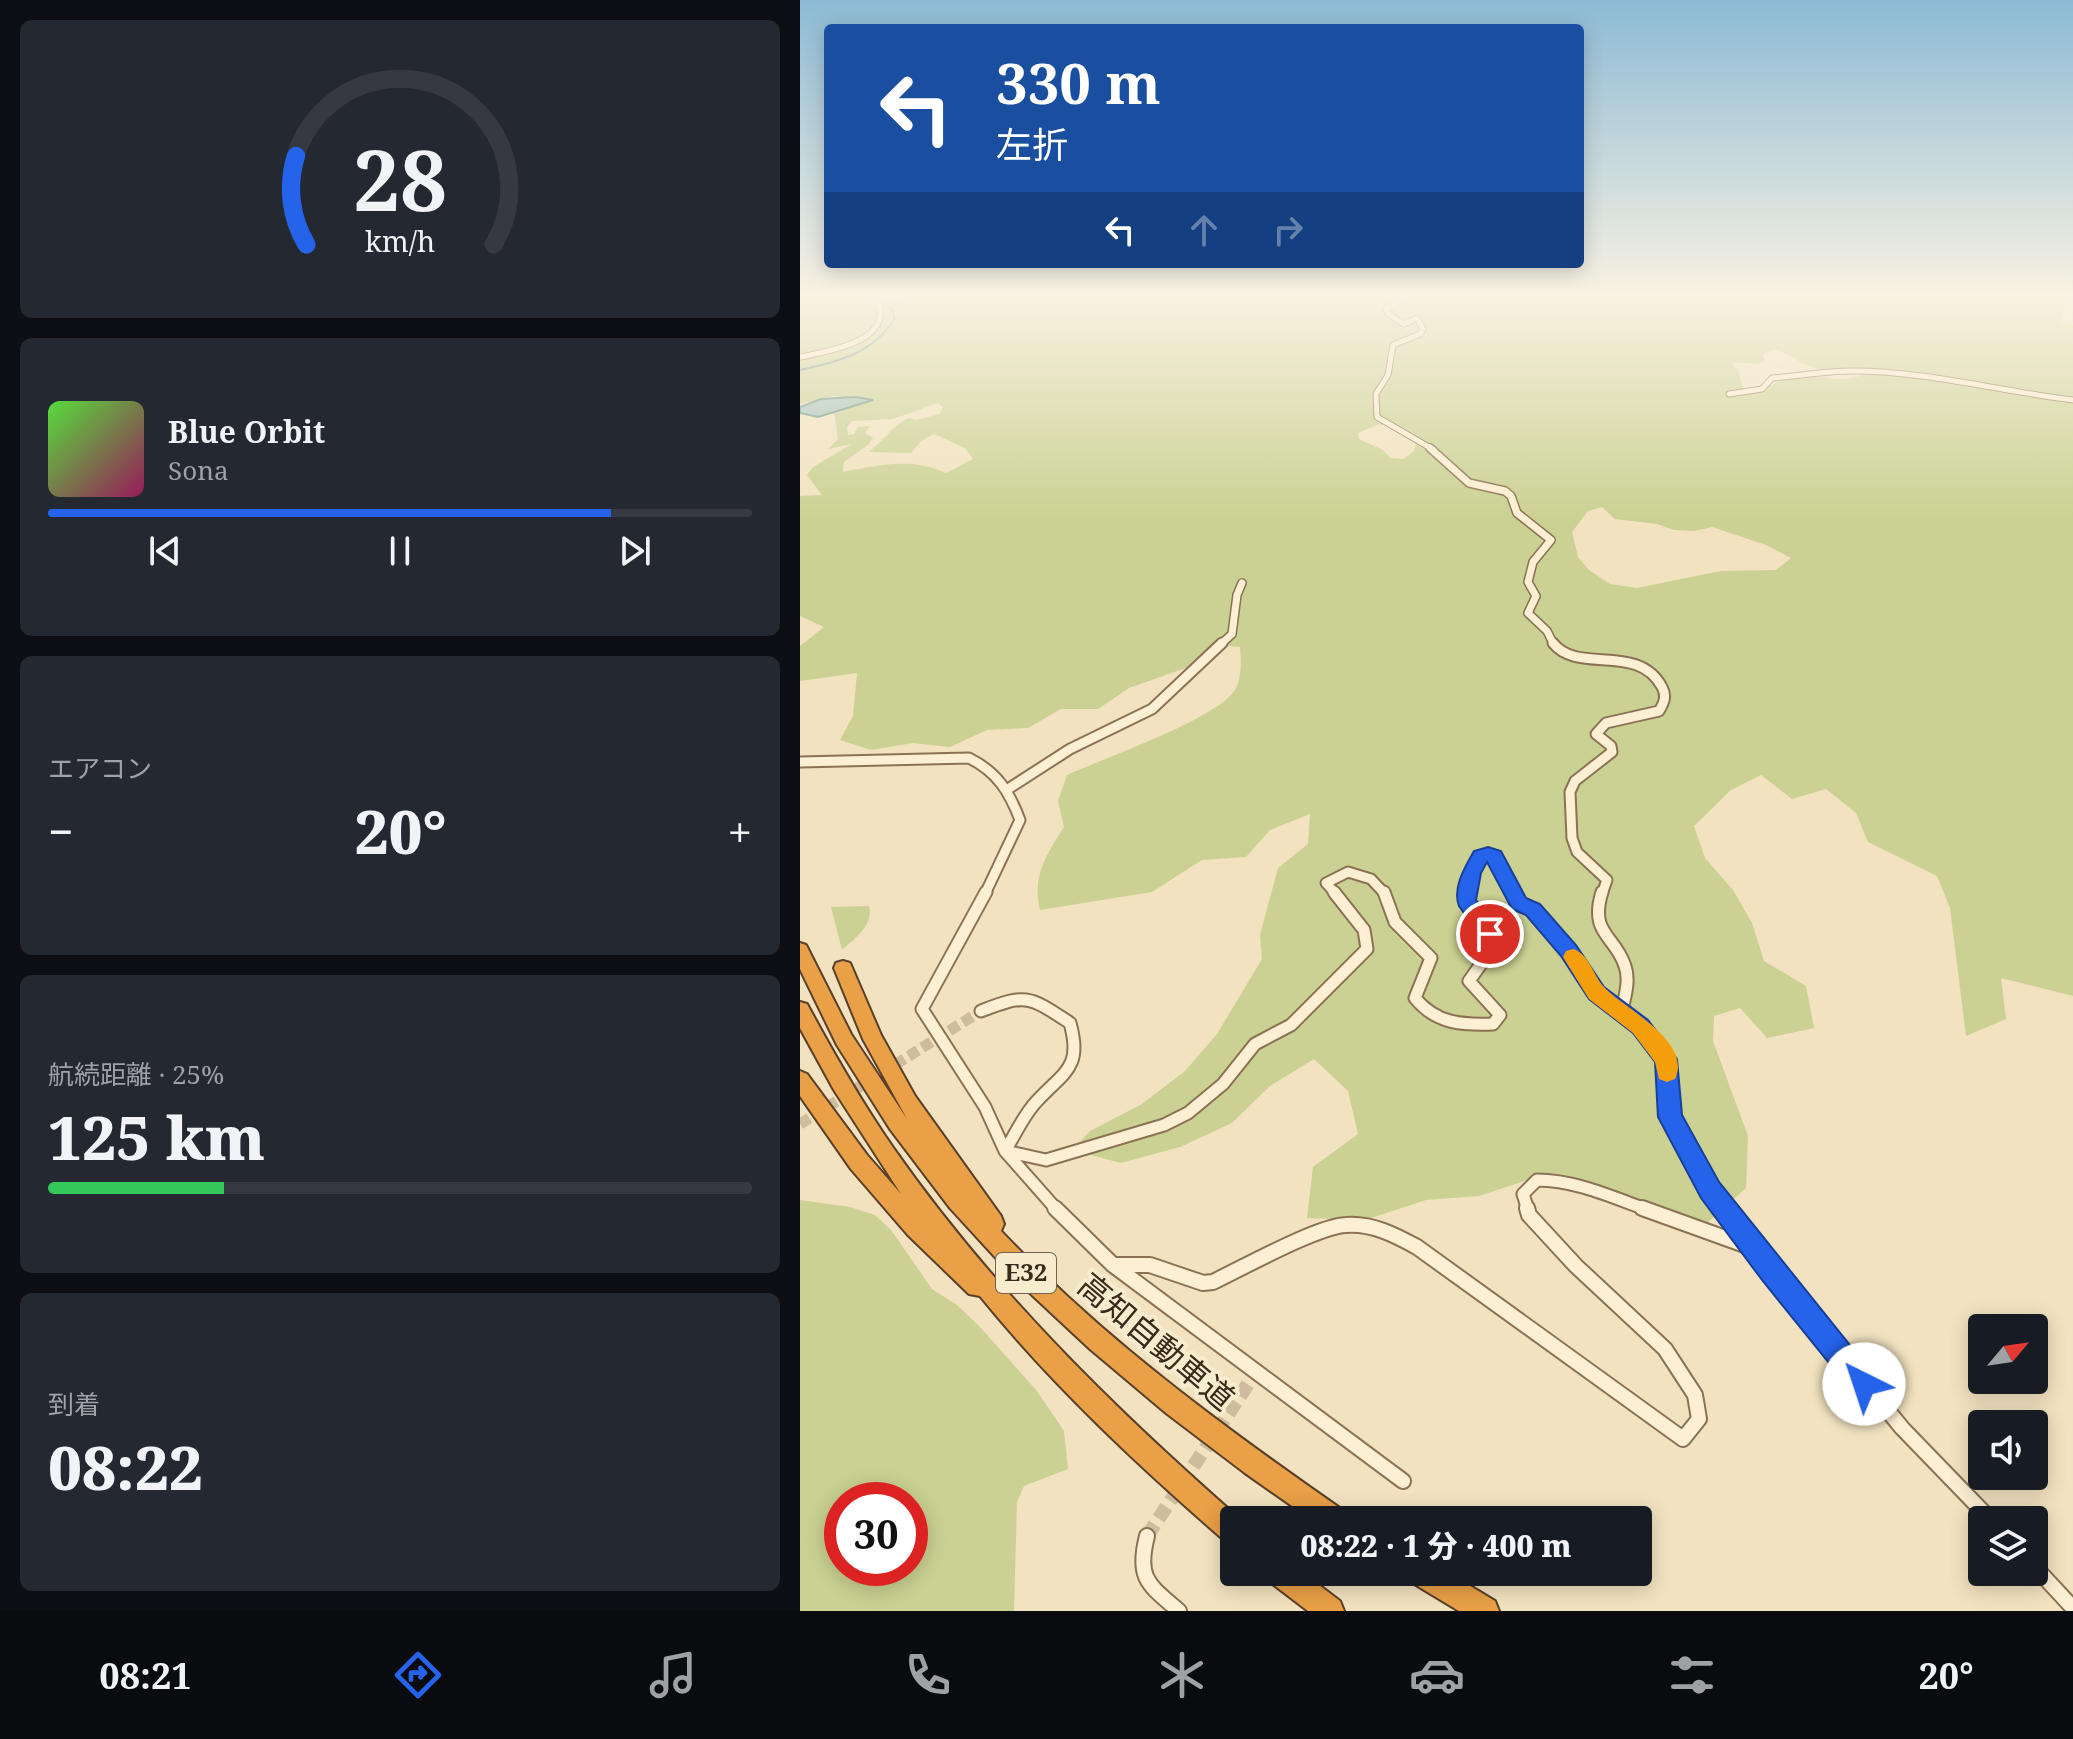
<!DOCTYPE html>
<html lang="ja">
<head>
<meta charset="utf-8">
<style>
  :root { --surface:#171b24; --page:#242831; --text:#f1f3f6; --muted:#9ea1a6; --line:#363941; --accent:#2563eb }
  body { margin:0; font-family:"Noto Serif","Noto Sans JP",serif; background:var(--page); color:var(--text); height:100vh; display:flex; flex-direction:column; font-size:30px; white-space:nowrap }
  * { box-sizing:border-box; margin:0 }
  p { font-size:26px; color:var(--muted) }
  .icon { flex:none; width:44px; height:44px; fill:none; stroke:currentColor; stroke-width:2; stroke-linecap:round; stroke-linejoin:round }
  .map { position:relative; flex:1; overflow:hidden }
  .side { display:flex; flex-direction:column; gap:20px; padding:20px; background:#0d0f14; width:800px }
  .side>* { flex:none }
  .hud { position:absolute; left:24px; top:24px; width:760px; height:244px; border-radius:8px; box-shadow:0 4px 20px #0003; background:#1a4fa0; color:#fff; overflow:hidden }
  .needle { width:52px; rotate:61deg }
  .controls { position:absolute; left:1168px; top:1314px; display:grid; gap:16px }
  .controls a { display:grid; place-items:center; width:80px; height:80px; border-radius:8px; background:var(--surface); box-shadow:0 4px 20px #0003; font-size:40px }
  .speed { position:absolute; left:24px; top:1482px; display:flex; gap:16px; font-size:40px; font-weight:700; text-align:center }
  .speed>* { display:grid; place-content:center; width:104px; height:104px; border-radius:50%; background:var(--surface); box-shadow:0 4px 20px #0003; line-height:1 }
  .speed .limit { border:12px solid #d22; background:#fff; color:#111 }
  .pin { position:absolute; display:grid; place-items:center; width:68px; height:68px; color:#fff; margin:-34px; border:4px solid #fff; border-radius:50%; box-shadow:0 2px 8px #0007 }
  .me { position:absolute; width:88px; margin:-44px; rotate:319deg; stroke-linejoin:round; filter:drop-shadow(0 0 6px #0008) }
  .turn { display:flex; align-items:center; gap:28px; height:168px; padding:0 40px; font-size:36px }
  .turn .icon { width:104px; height:104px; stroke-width:2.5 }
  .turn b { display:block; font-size:56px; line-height:68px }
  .lanes { display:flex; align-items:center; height:76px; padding:0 40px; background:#0003; justify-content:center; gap:40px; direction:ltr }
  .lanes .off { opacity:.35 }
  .big { font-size:60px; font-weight:800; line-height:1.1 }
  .side .widget { flex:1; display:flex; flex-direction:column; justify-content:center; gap:12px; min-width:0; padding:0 28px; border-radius:12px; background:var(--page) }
  .side .dial { align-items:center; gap:0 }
  .dial svg { height:208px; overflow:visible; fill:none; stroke:var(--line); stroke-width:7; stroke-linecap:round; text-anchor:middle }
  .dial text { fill:var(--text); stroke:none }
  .song { display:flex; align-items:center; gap:24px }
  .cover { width:96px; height:96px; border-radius:12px; background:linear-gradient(135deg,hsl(110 70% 55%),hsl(330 70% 35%)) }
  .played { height:8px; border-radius:4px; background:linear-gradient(90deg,var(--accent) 80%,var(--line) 80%) }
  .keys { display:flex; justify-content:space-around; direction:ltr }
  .heat { display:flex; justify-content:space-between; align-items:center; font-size:44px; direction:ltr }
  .charge { height:12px; border-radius:6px; background:linear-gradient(90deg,#34c759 25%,var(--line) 0) }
  .trip { position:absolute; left:420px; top:1506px; width:432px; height:80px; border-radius:8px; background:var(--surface); box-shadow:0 4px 20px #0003; font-weight:800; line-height:80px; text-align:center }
  .tab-bar { display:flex; height:128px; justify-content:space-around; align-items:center; background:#090b0e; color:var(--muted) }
  .tab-bar .icon { width:56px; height:56px }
  .tab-bar .current { color:var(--accent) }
  .tab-bar b { font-size:36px; color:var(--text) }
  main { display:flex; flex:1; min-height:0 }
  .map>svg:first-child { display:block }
  .green { fill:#cad192; fill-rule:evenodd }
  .water { fill:#a2c3b9; stroke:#699287; stroke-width:2 }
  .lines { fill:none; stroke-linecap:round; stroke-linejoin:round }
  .stream { stroke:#699287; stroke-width:2 }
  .street-tunnel-far1 { stroke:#cdbd9e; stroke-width:11; stroke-dasharray:11 5; stroke-linecap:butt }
  .street-tunnel { stroke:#cdbd9e; stroke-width:14; stroke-dasharray:14 7; stroke-linecap:butt }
  .street-far4-casing { stroke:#8c7255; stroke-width:7 }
  .street-far3-casing { stroke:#8c7255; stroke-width:10 }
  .street-far2-casing { stroke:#8c7255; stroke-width:13 }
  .street-far1-casing { stroke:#8c7255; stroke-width:15 }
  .street-casing { stroke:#8c7255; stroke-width:18 }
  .highway-casing { stroke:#59402a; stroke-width:4 }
  .street-far4 { stroke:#fcefd3; stroke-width:5 }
  .street-far3 { stroke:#fcefd3; stroke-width:7 }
  .street-far2 { stroke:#fcefd3; stroke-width:9 }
  .street-far1 { stroke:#fcefd3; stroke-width:11 }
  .street { stroke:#fcefd3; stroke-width:14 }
  .highway { fill:#e9a047; fill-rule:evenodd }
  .route { fill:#2563eb; stroke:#184099; stroke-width:2 }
  .slow { fill:#f59e0b }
  .labels { text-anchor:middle; stroke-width:8; stroke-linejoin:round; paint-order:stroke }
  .shield { fill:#f8eccf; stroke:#736451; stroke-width:2 }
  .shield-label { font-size:24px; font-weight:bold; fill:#3a2a1b }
  .near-street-label { font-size:32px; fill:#3a2a1b; stroke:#f8eccf }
</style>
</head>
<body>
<main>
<section class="side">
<div class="widget dial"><svg viewBox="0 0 100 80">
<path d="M14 69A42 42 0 1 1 86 69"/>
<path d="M14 69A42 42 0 0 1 10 35" stroke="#2563eb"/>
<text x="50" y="56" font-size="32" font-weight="700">28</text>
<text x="50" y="72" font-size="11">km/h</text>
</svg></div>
<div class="widget">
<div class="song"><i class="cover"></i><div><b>Blue Orbit</b><p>Sona</p></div></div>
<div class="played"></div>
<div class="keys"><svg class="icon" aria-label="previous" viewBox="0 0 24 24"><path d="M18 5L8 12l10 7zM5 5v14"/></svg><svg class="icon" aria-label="pause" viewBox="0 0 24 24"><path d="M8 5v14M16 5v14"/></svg><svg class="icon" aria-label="next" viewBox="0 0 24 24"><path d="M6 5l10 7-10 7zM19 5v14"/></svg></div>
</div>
<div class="widget"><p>エアコン</p>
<div class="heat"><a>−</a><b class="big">20°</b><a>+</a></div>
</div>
<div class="widget"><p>航続距離 · 25%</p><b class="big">125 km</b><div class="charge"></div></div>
<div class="widget"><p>到着</p><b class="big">08:22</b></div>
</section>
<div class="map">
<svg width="1273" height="1611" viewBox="0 0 1273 1611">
  <rect width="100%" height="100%" fill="#f2e2bf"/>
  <path class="green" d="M 0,295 L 1256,295 L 1264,299 L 1261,322 L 1273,325 L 1273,996 L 1201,978 L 1206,1019 L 1166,1036 L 1150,908 L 1137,876 L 1068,842 L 1056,813 L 1026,789 L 992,799 L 961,775 L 931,790 L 894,826 L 905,858 L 933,890 L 952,923 L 964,961 L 1006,986 L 1014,1028 L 967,1038 L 940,1008 L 914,1016 L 913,1041 L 948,1136 L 946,1188 L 907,1223 L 792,1188 L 734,1178 L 679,1196 L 626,1200 L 565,1220 L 507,1218 L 513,1167 L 558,1134 L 548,1091 L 514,1059 L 470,1086 L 432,1123 L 380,1147 L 321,1163 L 272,1150 L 290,1131 L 342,1104 L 385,1071 L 417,1034 L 462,959 L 460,935 L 478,868 L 508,844 L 510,814 L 470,830 L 446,857 L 402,860 L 352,892 L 240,910 C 232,875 246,856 264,827 L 258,801 L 267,775 C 302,759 417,719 435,690 C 442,678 441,660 440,647 L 419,645 L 397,664 L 329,688 L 298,709 L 261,709 L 228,728 L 187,730 L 150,747 L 113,743 L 71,750 L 40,740 L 53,716 L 57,673 L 0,681 L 0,646 L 24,627 L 0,616 L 0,496 L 22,495 L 7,475 L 13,467 L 52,444 L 28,449 L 38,439 L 34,410 L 72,400 L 33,396 L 0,404 ZM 974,350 C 988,353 996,361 1009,366 C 1026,372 1048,372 1066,374 C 1037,385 1026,373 998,377 C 978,379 965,392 944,391 L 938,371 L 931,362 L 958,364 L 965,360 L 963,354 ZM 138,403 L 143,407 L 140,414 L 116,420 L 109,418 C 91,426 85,441 68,452 L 111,453 L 121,441 L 134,434 L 165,448 L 173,459 L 146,473 C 112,457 78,465 43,472 L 44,462 L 68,445 L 73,438 L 65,433 L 70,426 L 58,427 L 54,434 L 48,435 L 47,427 L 52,421 L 93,419 ZM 579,424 L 594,428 L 616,444 L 614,451 L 604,459 L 590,458 L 583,450 L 559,439 L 558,433 ZM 802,507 L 815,519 L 857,524 L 874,530 L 894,531 L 912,527 L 966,545 L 991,558 L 976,570 L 921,571 L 837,588 L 810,584 L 789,570 L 778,557 L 772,532 L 788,511 Z
    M 69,906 C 74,925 55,938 42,950 L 31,907 Z
    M 0,1200 L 50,1207 L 75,1215 L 91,1230 L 132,1289 L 157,1305 L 180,1327 L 237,1391 L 264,1431 L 268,1469 L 224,1486 L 217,1502 L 214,1611 L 0,1611 ZM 42,1500 L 110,1500 L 110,1568 L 42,1568 Z"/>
  <path class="water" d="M 55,397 L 73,400 L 18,417 L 0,413 L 0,407 L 21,399 Z"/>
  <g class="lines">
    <path class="stream" d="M 0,370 C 38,362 74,353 95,318 L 92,309 L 82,303 L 80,295"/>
    <path class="street-tunnel-far1" d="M 0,1124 L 181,1011"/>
    <path class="street-tunnel" d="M 347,1536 L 452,1378"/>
    <g class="street-far4-casing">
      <path id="street-far4" d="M 610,295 L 586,309 L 587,313 L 604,324 L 617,318 L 623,329 L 620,334 L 593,345 L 588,375 L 576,394 L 577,417 L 634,450
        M 0,357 C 29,351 96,341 77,299 L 117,295
        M 929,394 L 962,389 L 972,378 C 998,376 1026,371 1052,371 C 1127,371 1199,391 1273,400"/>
    </g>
    <g class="street-far3-casing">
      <path id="street-far3" d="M 630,448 L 669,483 L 705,491 L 711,496 L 717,513 L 751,540 L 733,562 L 728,582 L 736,596 L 728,613 L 747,631 L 754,645
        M 420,645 L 432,634 L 437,595 L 442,583"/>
    </g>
    <g class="street-far2-casing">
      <path id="street-far2" d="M 753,643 C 778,675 838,642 862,687 C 867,696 864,703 859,711 L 806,723 L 796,734 L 811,746 L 812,752 L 775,781 L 770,792 L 772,838 L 777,852 L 807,880 L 802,894
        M 0,762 L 169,758 C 197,772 209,791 220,820 L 185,894
        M 208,789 L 270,749 L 352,709 L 422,643
        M 536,894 L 526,883 L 548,872 L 571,879 L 585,894
        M 667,894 L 671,873 L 681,856 L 694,856 L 714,894"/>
    </g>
    <g class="street-far1-casing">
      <path id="street-far1" d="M 186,892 L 122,1009 L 185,1107 L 205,1151 L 257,1210
        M 584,892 L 595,922 L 631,958 L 615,998 C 636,1024 662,1025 693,1024 L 700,1015 L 669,981 L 686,957 L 690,941 L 666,901 L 668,892
        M 713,892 L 719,904 L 733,910 L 769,951 L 796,993 L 822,1010 L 866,1059 L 870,1117 L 879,1138 L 925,1210
        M 802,892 C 789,934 815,935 825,966 C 830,980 825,996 822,1010
        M 181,1011 C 227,993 229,996 270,1023 C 283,1069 263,1072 236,1102 C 223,1116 215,1135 205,1151
        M 205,1151 L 246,1160 L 364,1125 L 388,1113 L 423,1084 L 455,1044 L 491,1025 L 567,949 L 564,930 L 534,892
        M 728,1210 L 723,1194 L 737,1180 C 775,1180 812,1197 848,1210"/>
    </g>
    <g class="street-casing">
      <path id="street" d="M 255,1208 L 313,1265 L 603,1481
        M 842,1208 L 953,1248
        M 923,1208 L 1102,1428 L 1191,1520
        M 313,1265 L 350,1265 L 403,1283 L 413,1282 C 442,1268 518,1226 546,1225 C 572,1223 595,1235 617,1247 L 883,1439 L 899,1419 L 895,1395 L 865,1349 L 776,1266 L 729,1215 L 727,1208
        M 347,1536 C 336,1579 349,1585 379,1611
        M 1234,1566 L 1273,1608"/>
    </g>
    <g class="highway-casing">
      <path id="highway" d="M 0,943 L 6,945 L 51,1034 L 107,1119 L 63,1039 L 34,968 L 36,963 L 43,961 L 50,963 L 81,1035 L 115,1096 L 201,1216 L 204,1224 L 201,1231 C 303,1339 422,1426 544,1511 L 548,1520 L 512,1520 L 445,1473 L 366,1413 L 290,1349 L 217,1281 L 150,1208 L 90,1129 L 37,1045 L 0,969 Z
        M 0,1002 L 7,1004 C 34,1054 62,1103 94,1149 C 192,1289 313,1408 441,1520 L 434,1520 L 434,1545 L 425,1541 C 338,1465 253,1386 180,1296 L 169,1294 L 108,1235 L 51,1169 L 0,1096 L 0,1071 L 7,1074 L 67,1155 L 101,1194 L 34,1090 L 0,1028 Z
        M 466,1572 L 502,1572 L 540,1601 L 544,1611 L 508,1611 L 470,1582 Z
        M 607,1572 L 647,1572 L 695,1601 L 699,1611 L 659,1611 L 611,1582 Z"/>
    </g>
    <use href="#street-far4" class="street-far4"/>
    <use href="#street-far3" class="street-far3"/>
    <use href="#street-far2" class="street-far2"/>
    <use href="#street-far1" class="street-far1"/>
    <use href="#street" class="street"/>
    <use href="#highway" class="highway"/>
  </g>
  <linearGradient id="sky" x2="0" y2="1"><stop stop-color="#8cbad5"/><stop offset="0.57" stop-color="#f9f2e2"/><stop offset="1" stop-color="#f9f2e2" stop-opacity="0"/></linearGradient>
  <rect width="1273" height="520" fill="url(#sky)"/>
  <path class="route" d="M 688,847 L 701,851 L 726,898 L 740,904 L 776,945 L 804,987 L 848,1020 L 877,1059 L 882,1115 L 919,1182 L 1074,1375 L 1078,1384 L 1074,1394 L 1064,1398 L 1054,1394 L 962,1280 L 901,1198 L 858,1117 L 855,1062 L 833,1033 L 789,999 L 761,956 L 726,915 L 712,909 L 687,862 L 681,873 L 676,900 L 700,934 L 697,940 L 683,940 L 659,906 C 652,888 665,867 674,851 Z"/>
  <path class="slow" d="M 773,949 C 789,954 793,975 804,987 C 823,1008 893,1041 875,1079 L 867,1082 L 859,1079 L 855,1062 L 833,1033 L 789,999 L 763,957 L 766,951 Z"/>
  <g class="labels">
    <rect class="shield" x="196" y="1253" width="60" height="40" rx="6"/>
    <g class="shield-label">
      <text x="226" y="1281">E32</text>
    </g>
    <g class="near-street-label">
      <text transform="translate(356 1342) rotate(40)" y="11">高知自動車道</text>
    </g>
  </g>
</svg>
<div class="controls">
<a><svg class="needle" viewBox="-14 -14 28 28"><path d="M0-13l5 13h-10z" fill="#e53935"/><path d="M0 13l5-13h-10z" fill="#9ea1a6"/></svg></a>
<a><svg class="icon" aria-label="sound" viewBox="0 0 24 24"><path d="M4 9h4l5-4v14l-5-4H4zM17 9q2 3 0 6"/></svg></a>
<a><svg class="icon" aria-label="layers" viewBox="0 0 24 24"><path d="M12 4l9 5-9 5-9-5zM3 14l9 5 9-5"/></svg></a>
</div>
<div class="speed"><div class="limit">30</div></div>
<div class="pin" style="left:690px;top:934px;background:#d93025"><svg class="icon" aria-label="arrive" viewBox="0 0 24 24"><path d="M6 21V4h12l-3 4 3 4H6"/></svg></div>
<svg class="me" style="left:1064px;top:1384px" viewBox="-20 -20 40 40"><circle r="19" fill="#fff"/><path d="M0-13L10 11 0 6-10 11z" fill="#2563eb"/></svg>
<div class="trip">08:22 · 1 分 · 400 m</div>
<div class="hud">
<div class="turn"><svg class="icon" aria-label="left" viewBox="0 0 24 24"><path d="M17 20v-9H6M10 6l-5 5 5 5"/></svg><div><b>330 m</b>左折</div></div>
<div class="lanes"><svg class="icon" aria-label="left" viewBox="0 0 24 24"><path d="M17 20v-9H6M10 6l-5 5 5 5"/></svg><svg class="icon off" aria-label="ahead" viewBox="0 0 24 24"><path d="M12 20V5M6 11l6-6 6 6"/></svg><svg class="icon off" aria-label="right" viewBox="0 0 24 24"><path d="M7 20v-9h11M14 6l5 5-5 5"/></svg></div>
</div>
</div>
</main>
<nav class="tab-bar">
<b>08:21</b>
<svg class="icon current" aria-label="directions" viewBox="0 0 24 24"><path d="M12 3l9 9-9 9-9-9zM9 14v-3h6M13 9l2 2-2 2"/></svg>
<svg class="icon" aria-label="music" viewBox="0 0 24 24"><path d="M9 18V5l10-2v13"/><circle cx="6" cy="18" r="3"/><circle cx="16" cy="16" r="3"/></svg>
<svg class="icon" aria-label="phone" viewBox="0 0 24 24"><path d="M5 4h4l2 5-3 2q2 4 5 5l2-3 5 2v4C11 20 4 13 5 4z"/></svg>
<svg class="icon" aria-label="climate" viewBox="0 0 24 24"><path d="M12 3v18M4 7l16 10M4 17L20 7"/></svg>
<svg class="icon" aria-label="car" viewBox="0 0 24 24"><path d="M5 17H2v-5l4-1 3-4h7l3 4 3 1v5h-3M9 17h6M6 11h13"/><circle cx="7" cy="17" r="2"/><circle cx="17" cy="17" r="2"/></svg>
<svg class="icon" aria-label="filters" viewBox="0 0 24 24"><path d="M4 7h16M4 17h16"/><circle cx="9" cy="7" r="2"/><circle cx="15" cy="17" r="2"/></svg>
<b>20°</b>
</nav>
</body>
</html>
